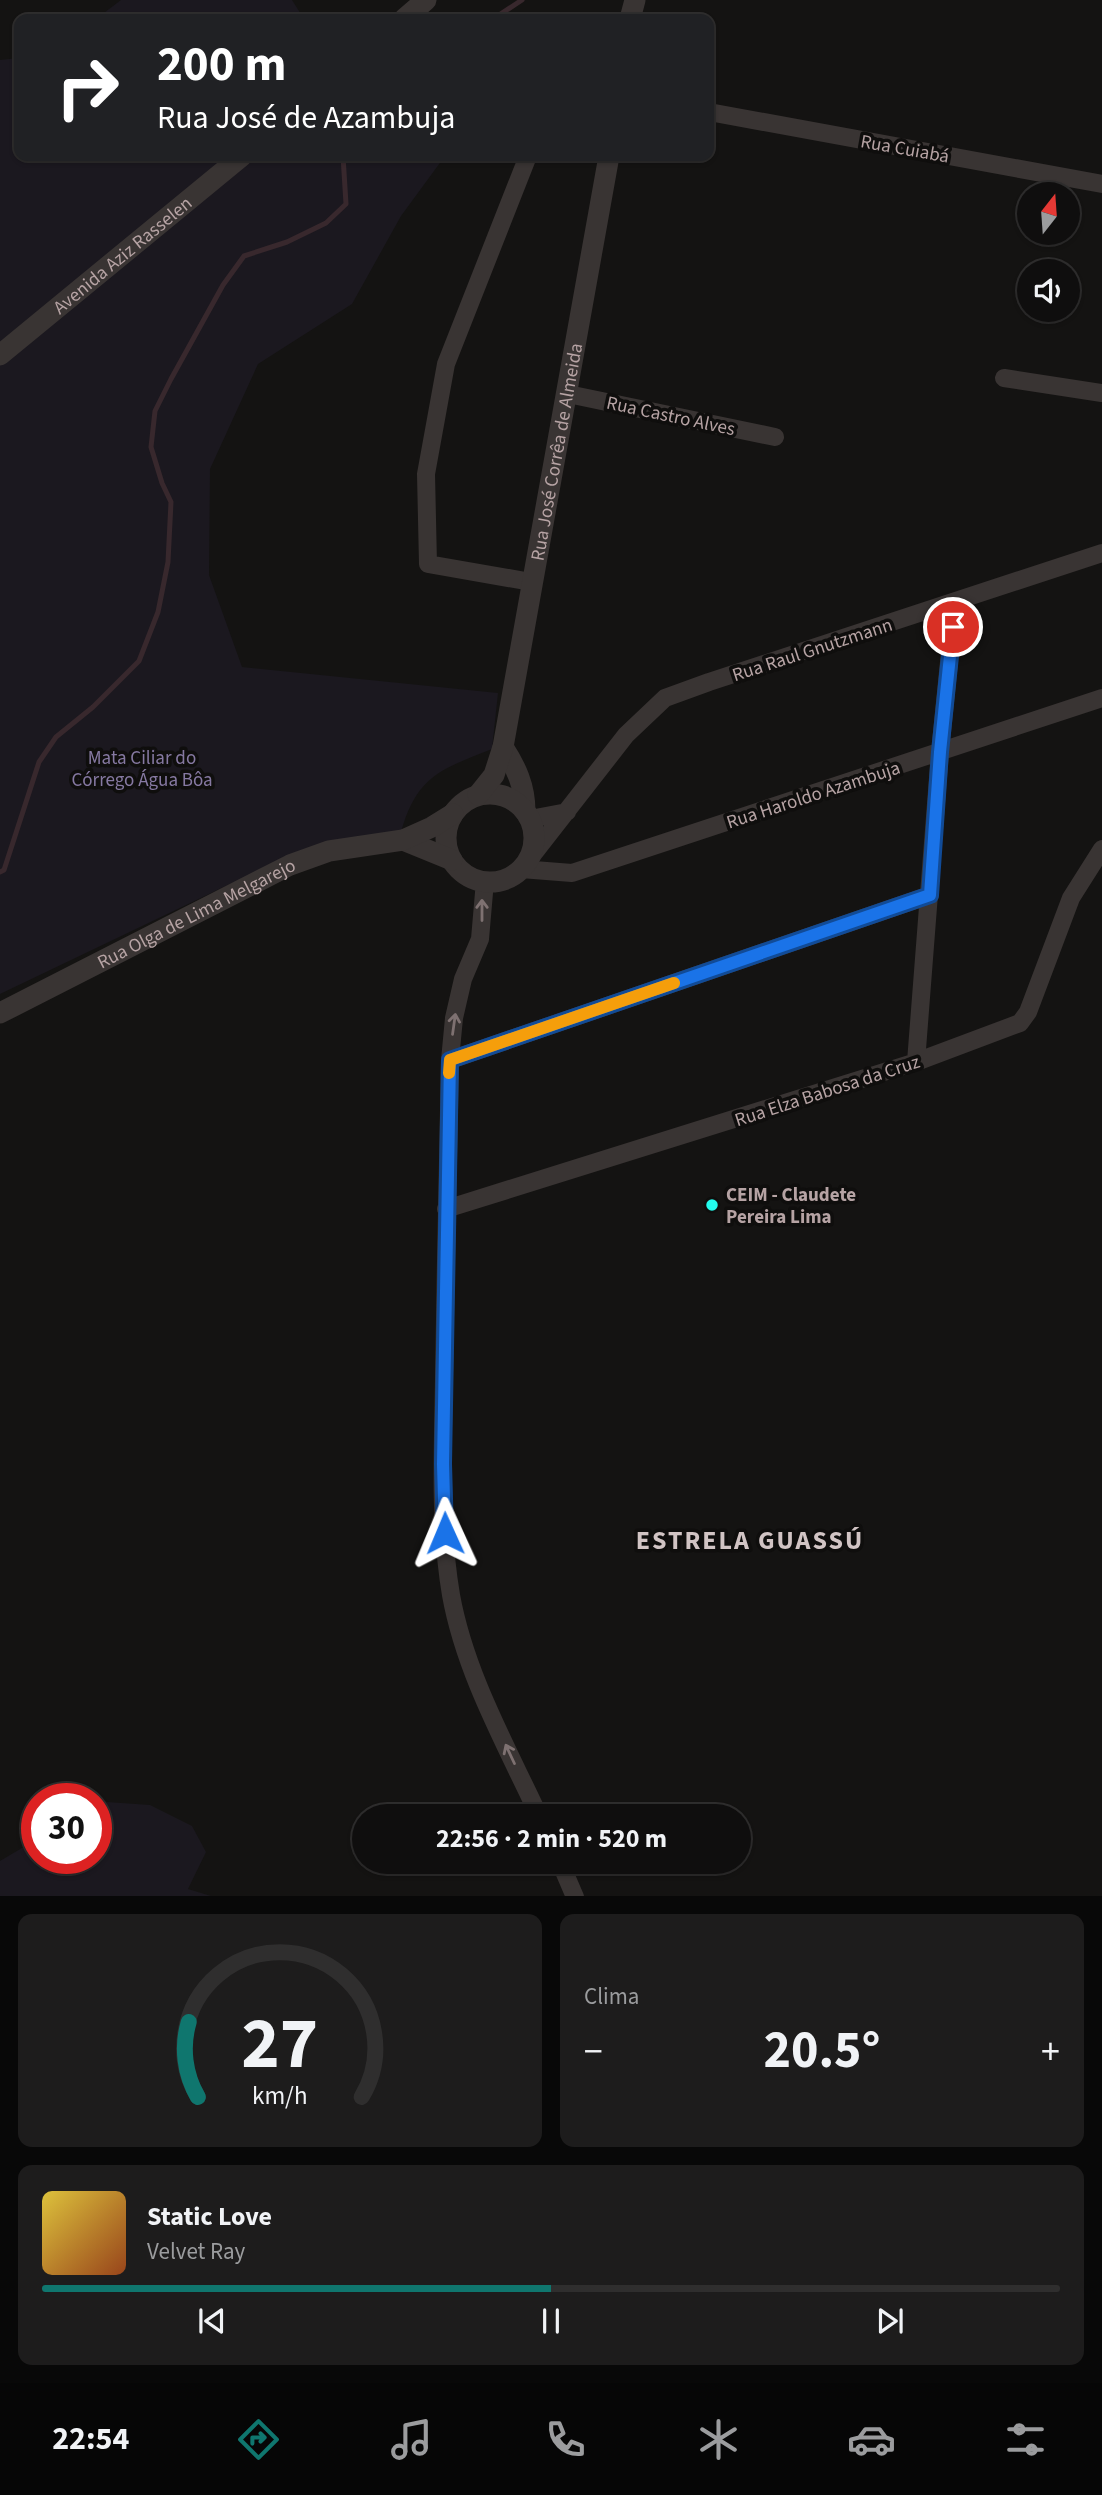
<!DOCTYPE html>
<html lang="pt">
<head>
<meta charset="utf-8">
<style>
  :root { --surface:#0f0e0e; --page:#1d1c1c; --text:#f1f3f6; --muted:#9b9c9e; --line:#2f2e2e; --accent:#0f766e }
  body { margin:0; font-family:"Source Sans 3",sans-serif; background:var(--page); color:var(--text); height:100vh; display:flex; flex-direction:column; font-size:26px; white-space:nowrap }
  * { box-sizing:border-box; margin:0 }
  p { font-size:23px; color:var(--muted) }
  .icon { flex:none; width:38px; height:38px; fill:none; stroke:currentColor; stroke-width:2; stroke-linecap:round; stroke-linejoin:round }
  .map { position:relative; height:1896px; overflow:hidden }
  .drawer { display:flex; flex-direction:column; gap:18px; padding:18px; background:#080808; flex:1 }
  .drawer>* { flex:none }
  .top-card { position:absolute; left:14px; top:14px; width:700px; height:147px; border-radius:14px; box-shadow:0 2px 5px #0004,0 0 0 2px var(--line); background:#202124; color:#fff; overflow:hidden }
  .needle { width:46px; rotate:17deg }
  .fabs { position:absolute; left:1017px; top:182px; display:grid; gap:14px }
  .fabs a { display:grid; place-items:center; width:63px; height:63px; border-radius:50%; background:var(--surface); box-shadow:0 2px 5px #0004,0 0 0 2px var(--line); font-size:35px }
  .speed { position:absolute; left:21px; top:1783px; display:flex; gap:14px; font-size:35px; font-weight:700; text-align:center }
  .speed>* { display:grid; place-content:center; width:91px; height:91px; border-radius:50%; background:var(--surface); box-shadow:0 2px 5px #0004,0 0 0 2px var(--line); line-height:1 }
  .speed .limit { border:10px solid #d22; background:#fff; color:#111 }
  .pin { position:absolute; display:grid; place-items:center; width:60px; height:60px; color:#fff; margin:-30px; border:4px solid #fff; border-radius:50%; box-shadow:0 2px 7px #0007 }
  .me { position:absolute; width:77px; margin:-38px; rotate:359deg; stroke-linejoin:round; filter:drop-shadow(0 0 5px #0008) }
  .turn { display:flex; align-items:center; gap:24px; height:147px; padding:0 28px; font-size:32px }
  .turn .icon { width:91px; height:91px; stroke-width:2.5 }
  .turn b { display:block; font-size:49px; line-height:60px }
  .big { font-size:52px; font-weight:700; line-height:1.1 }
  .drawer .widget { flex:1; display:flex; flex-direction:column; justify-content:center; gap:10px; min-width:0; padding:0 24px; border-radius:14px; background:var(--page) }
  .drawer .dial { align-items:center; gap:0 }
  .dial svg { height:182px; overflow:visible; fill:none; stroke:var(--line); stroke-width:7; stroke-linecap:round; text-anchor:middle }
  .dial text { fill:var(--text); stroke:none }
  .song { display:flex; align-items:center; gap:21px }
  .cover { width:84px; height:84px; border-radius:10px; background:linear-gradient(135deg,hsl(50 70% 55%),hsl(20 70% 35%)) }
  .played { height:7px; border-radius:4px; background:linear-gradient(90deg,var(--accent) 50%,var(--line) 50%) }
  .keys { display:flex; justify-content:space-around; direction:ltr }
  .heat { display:flex; justify-content:space-between; align-items:center; font-size:38px; direction:ltr }
  .drawer .tiles { flex:1; display:grid; gap:18px; grid-template-columns:1fr 1fr }
  .widget:last-child { grid-column:span 2 }
  .trip { position:absolute; left:352px; top:1804px; width:399px; height:70px; border-radius:35px; background:var(--surface); box-shadow:0 2px 5px #0004,0 0 0 2px var(--line); font-weight:700; line-height:70px; text-align:center }
  .dock { display:flex; height:112px; justify-content:space-around; align-items:center; background:#060606; color:var(--muted) }
  .dock .icon { width:49px; height:49px }
  .dock .active { color:var(--accent) }
  .dock b { font-size:32px; color:var(--text) }
  .map>svg:first-child { display:block }
  .green { fill:#1b181f }
  .lines { fill:none; stroke-linecap:round; stroke-linejoin:round }
  .stream { stroke:#38282d; stroke-width:5 }
  .minor { stroke:#393433; stroke-width:18 }
  .tertiary { stroke:#393433; stroke-width:21 }
  .oneway { stroke:#7e7171 }
  .route-casing { stroke:#114b97; stroke-width:18 }
  .route { stroke:#1a73e8; stroke-width:12 }
  .slow { stroke:#f59e0b; stroke-width:12 }
  .poi-dot { fill:#23fbed; stroke:#0f0e0d; stroke-width:2.5 }
  .labels { text-anchor:middle; stroke-width:7; stroke-linejoin:round; paint-order:stroke }
  .street-label { font-size:19px; fill:#b6a3a4; stroke:#0f0e0d }
  .park-label { font-size:19px; fill:#8679a2; stroke:#0f0e0d }
  .poi-label { font-size:19px; font-weight:bold; fill:#b6a3a4; stroke:#0f0e0d; text-anchor:start }
  .district-label { font-size:26px; font-weight:bold; letter-spacing:2px; fill:#d1c4c4; stroke:#0f0e0d }
</style>
</head>
<body>
<div class="map">
<svg width="1102" height="1897" viewBox="0 0 1102 1897">
  <rect width="100%" height="100%" fill="#141312"/>
  <path class="green" d="M 121,0 L 292,0 L 304,19 L 96,19 Z
    M 19,58 L 19,156 L 445,156 L 401,216 L 352,304 L 258,364 L 210,469 L 209,575 L 242,667 L 498,693 L 492,749 C 442,769 417,775 401,832 L 232,883 L 0,994 L 0,60 Z
    M 107,1802 L 150,1805 L 192,1826 L 206,1852 L 188,1889 L 211,1896 L 0,1896 L 0,1861 L 37,1839 L 37,1858 L 96,1858 L 96,1809 Z"/>
  <g class="lines">
    <path class="stream" d="M 493,19 L 522,0
      M 0,872 L 4,870 L 39,762 L 56,737 L 93,707 L 139,661 L 158,612 L 168,562 L 171,502 L 162,483 L 151,447 L 155,411 L 171,379 L 223,285 L 244,256 L 287,242 L 326,223 L 346,204 L 343,156"/>
    <path class="minor" d="M 709,112 L 1102,184
      M 528,156 L 446,364 L 426,474 L 428,564 L 531,582
      M 1004,378 L 1102,393
      M 568,394 L 775,437
      M 530,819 L 567,812
      M 527,862 L 626,735 L 665,698 L 709,682 L 1102,553
      M 521,869 L 572,873 L 1102,698
      M 485,881 L 480,939 L 463,979 L 454,1018 L 450,1060 C 447,1166 446,1272 444,1378 C 443,1449 439,1524 451,1595 C 465,1673 506,1745 539,1816
      M 450,1060 L 930,895
      M 916,1062 L 940,752 L 955,602
      M 446,1209 L 916,1062 L 1020,1023 L 1028,1012 L 1071,898 L 1102,849
      M 560,1862 L 575,1897"/>
    <g class="tertiary">
      <path d="M 404,19 L 426,0"/>
      <path d="M 630,19 L 635,0"/>
      <path id="s1" d="M 0,355 L 242,156"/>
      <path d="M 503,747 C 516,767 525,786 525,811"/>
      <circle cx="490" cy="838" r="44"/>
      <path id="s2" d="M 478,795 L 494,775 L 503,747 L 609,156"/>
      <path d="M 403,840 L 452,860"/>
      <path id="s3" d="M 0,1013 L 290,865 L 329,851 L 403,840 L 432,827 L 453,814"/>
    </g>
  </g>
  <defs><path id="oneway-shaft" d="M-6 0H5M1.5-3L5.5 0L1.5 3" fill="none" stroke-width="1.6" stroke-linecap="round" stroke-linejoin="round" transform="scale(1.75)"/></defs>
  <g class="oneway">
    <use href="#oneway-shaft" transform="translate(482 910) rotate(-90)"/>
    <use href="#oneway-shaft" transform="translate(454 1024) rotate(-82)"/>
    <use href="#oneway-shaft" transform="translate(510 1754) rotate(-115)"/>
  </g>
  <g class="lines">
    <g class="route-casing">
      <path id="route" d="M 445,1533 L 443,1464 L 450,1060 L 930,895 L 940,752 L 953,627"/>
    </g>
    <use href="#route" class="route"/>
    <path class="slow" d="M 449,1073 L 450,1060 L 674,983"/>
  </g>
  <circle class="poi-dot" cx="712" cy="1205" r="7"/>
  <g class="labels">
    <g class="street-label">
      <text transform="translate(905 148) rotate(10)" y="7">Rua Cuiabá</text>
      <text dy="7" stroke="none"><textPath href="#s1" startOffset="158">Avenida Aziz Rasselen</textPath></text>
      <text transform="translate(671 415) rotate(12)" y="7">Rua Castro Alves</text>
      <text dy="7" stroke="none"><textPath href="#s2" startOffset="355">Rua José Corrêa de Almeida</textPath></text>
      <text transform="translate(812 649) rotate(-18)" y="7">Rua Raul Gnutzmann</text>
      <text transform="translate(813 794) rotate(-18)" y="7">Rua Haroldo Azambuja</text>
      <text dy="7" stroke="none"><textPath href="#s3" startOffset="220">Rua Olga de Lima Melgarejo</textPath></text>
      <text transform="translate(827 1090) rotate(-18)" y="7">Rua Elza Babosa da Cruz</text>
    </g>
    <g class="park-label">
      <text x="142" y="764">Mata Ciliar do<tspan x="142" dy="22">Córrego Água Bôa</tspan></text>
    </g>
    <g class="poi-label">
      <text x="726" y="1201">CEIM - Claudete<tspan x="726" dy="22">Pereira Lima</tspan></text>
    </g>
    <g class="district-label">
      <text x="750" y="1549">ESTRELA GUASSÚ</text>
    </g>
  </g>
</svg>
<div class="fabs">
<a><svg class="needle" viewBox="-14 -14 28 28"><path d="M0-13l5 13h-10z" fill="#e53935"/><path d="M0 13l5-13h-10z" fill="#9b9c9e"/></svg></a>
<a><svg class="icon" aria-label="sound" viewBox="0 0 24 24"><path d="M4 9h4l5-4v14l-5-4H4zM17 9q2 3 0 6"/></svg></a>
</div>
<div class="speed"><div class="limit">30</div></div>
<div class="pin" style="left:953px;top:627px;background:#d93025"><svg class="icon" aria-label="arrive" viewBox="0 0 24 24"><path d="M6 21V4h12l-3 4 3 4H6"/></svg></div>
<svg class="me" style="left:445px;top:1533px" viewBox="-20 -20 40 40"><path d="M0-17L14 15 0 8-14 15z" fill="#1a73e8" stroke="#fff" stroke-width="4"/></svg>
<div class="trip">22:56 · 2 min · 520 m</div>
<div class="top-card">
<div class="turn"><svg class="icon" aria-label="right" viewBox="0 0 24 24"><path d="M7 20v-9h11M14 6l5 5-5 5"/></svg><div><b>200 m</b>Rua José de Azambuja</div></div>
</div>
</div>
<section class="drawer">
<div class="tiles">
<div class="widget dial"><svg viewBox="0 0 100 80">
<path d="M14 69A42 42 0 1 1 86 69"/>
<path d="M14 69A42 42 0 0 1 10 36" stroke="#0f766e"/>
<text x="50" y="56" font-size="32" font-weight="700">27</text>
<text x="50" y="72" font-size="11">km/h</text>
</svg></div>
<div class="widget"><p>Clima</p>
<div class="heat"><a>−</a><b class="big">20.5°</b><a>+</a></div>
</div>
<div class="widget">
<div class="song"><i class="cover"></i><div><b>Static Love</b><p>Velvet Ray</p></div></div>
<div class="played"></div>
<div class="keys"><svg class="icon" aria-label="previous" viewBox="0 0 24 24"><path d="M18 5L8 12l10 7zM5 5v14"/></svg><svg class="icon" aria-label="pause" viewBox="0 0 24 24"><path d="M8 5v14M16 5v14"/></svg><svg class="icon" aria-label="next" viewBox="0 0 24 24"><path d="M6 5l10 7-10 7zM19 5v14"/></svg></div>
</div>
</div>
</section>
<nav class="dock">
<b>22:54</b>
<svg class="icon active" aria-label="directions" viewBox="0 0 24 24"><path d="M12 3l9 9-9 9-9-9zM9 14v-3h6M13 9l2 2-2 2"/></svg>
<svg class="icon" aria-label="music" viewBox="0 0 24 24"><path d="M9 18V5l10-2v13"/><circle cx="6" cy="18" r="3"/><circle cx="16" cy="16" r="3"/></svg>
<svg class="icon" aria-label="phone" viewBox="0 0 24 24"><path d="M5 4h4l2 5-3 2q2 4 5 5l2-3 5 2v4C11 20 4 13 5 4z"/></svg>
<svg class="icon" aria-label="climate" viewBox="0 0 24 24"><path d="M12 3v18M4 7l16 10M4 17L20 7"/></svg>
<svg class="icon" aria-label="car" viewBox="0 0 24 24"><path d="M5 17H2v-5l4-1 3-4h7l3 4 3 1v5h-3M9 17h6M6 11h13"/><circle cx="7" cy="17" r="2"/><circle cx="17" cy="17" r="2"/></svg>
<svg class="icon" aria-label="filters" viewBox="0 0 24 24"><path d="M4 7h16M4 17h16"/><circle cx="9" cy="7" r="2"/><circle cx="15" cy="17" r="2"/></svg>
</nav>
</body>
</html>
